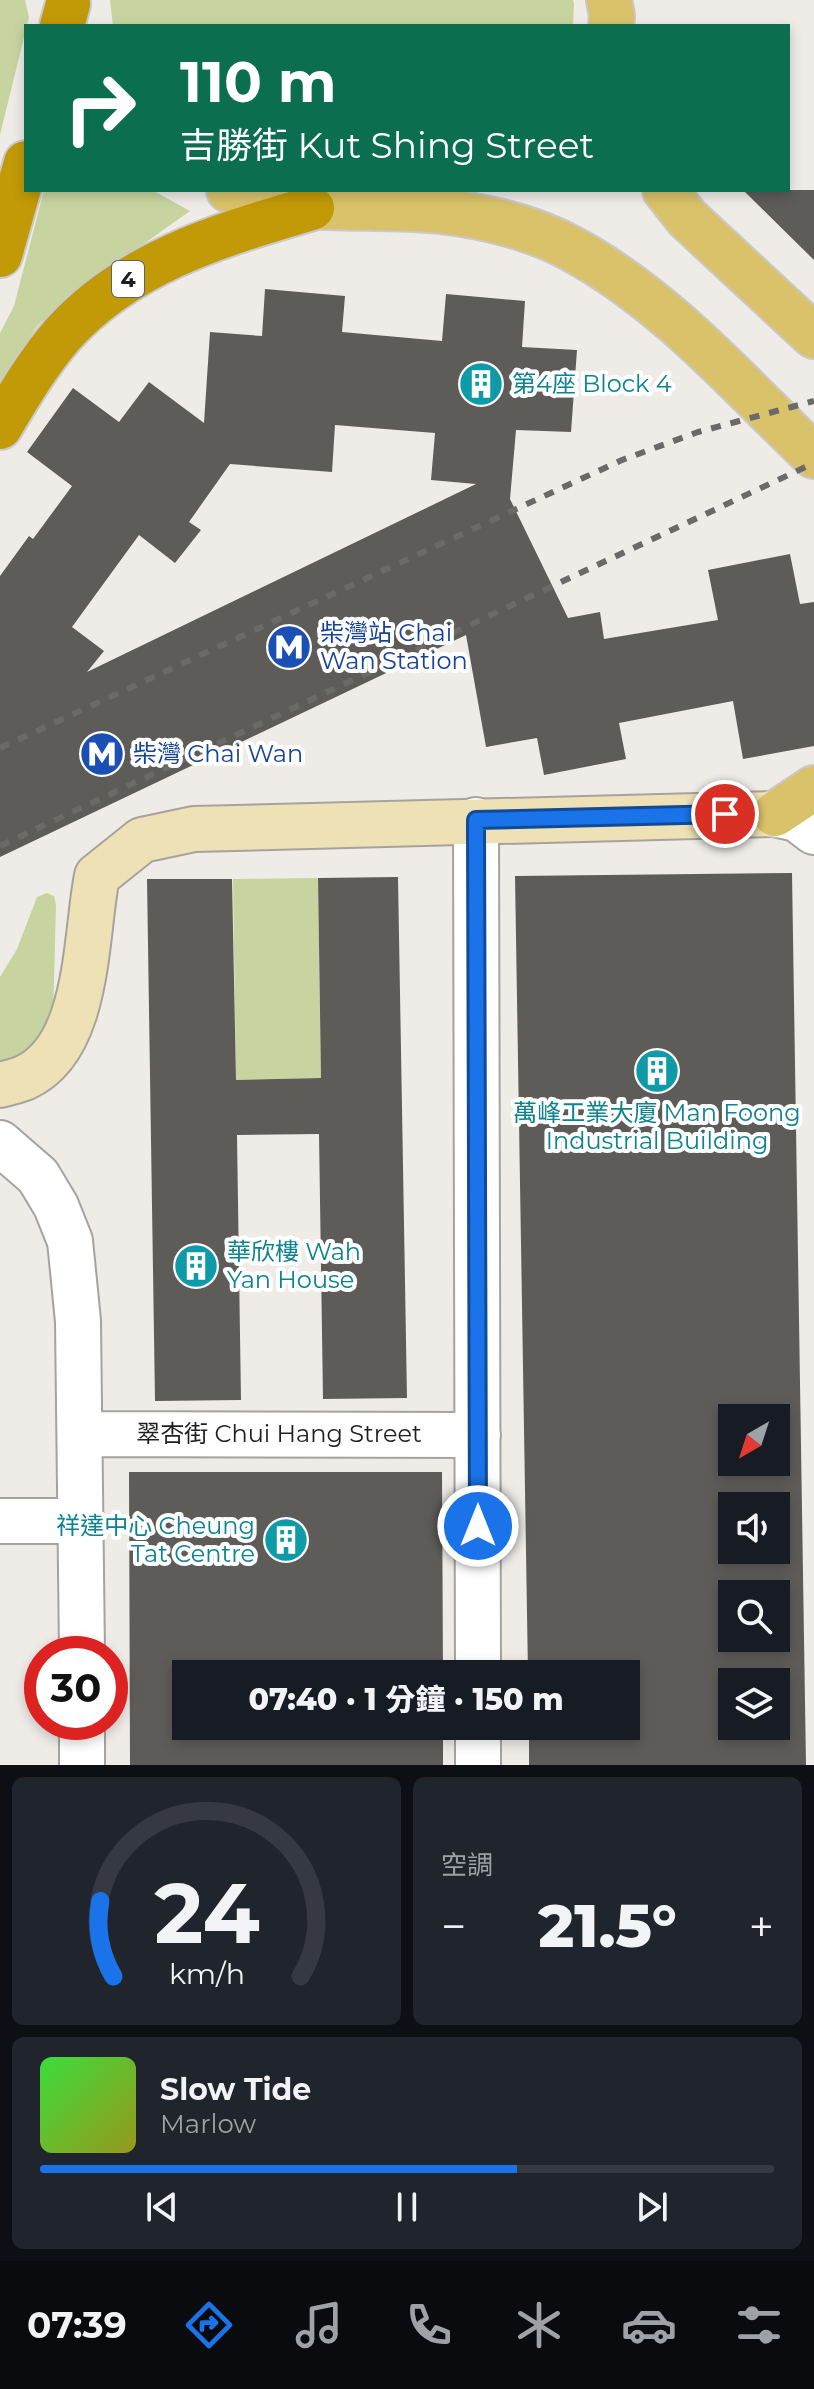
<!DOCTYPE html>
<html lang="zh-TW">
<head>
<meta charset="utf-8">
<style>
  :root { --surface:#171b24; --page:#20242c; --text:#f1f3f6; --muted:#9ea1a6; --line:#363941; --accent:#1a73e8 }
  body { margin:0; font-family:Montserrat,"Noto Sans TC",sans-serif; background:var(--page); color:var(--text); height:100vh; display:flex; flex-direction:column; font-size:30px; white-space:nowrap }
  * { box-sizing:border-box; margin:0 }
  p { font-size:26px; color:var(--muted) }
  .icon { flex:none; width:44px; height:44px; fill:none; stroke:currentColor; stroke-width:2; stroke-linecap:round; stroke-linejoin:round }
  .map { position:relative; height:1765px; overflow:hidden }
  .sheet { display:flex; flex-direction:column; gap:12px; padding:12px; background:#0d0f14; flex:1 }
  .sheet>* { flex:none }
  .hud { position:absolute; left:24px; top:24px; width:766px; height:168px; border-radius:0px; box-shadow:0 4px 12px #0003; background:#0b6e4f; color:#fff; overflow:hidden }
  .needle { width:52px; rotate:219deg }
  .buttons { position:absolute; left:718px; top:1404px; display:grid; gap:16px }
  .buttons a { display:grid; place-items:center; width:72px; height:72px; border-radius:0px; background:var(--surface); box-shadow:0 4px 12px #0003; font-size:40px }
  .speed { position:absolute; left:24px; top:1636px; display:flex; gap:16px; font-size:40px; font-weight:700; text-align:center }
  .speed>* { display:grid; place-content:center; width:104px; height:104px; border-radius:50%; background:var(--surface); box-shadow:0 4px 12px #0003; line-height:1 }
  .speed .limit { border:12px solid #d22; background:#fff; color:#111 }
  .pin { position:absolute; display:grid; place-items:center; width:68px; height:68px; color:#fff; margin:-34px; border:4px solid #fff; border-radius:50%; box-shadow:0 2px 8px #0007 }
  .me { position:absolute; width:88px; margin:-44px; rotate:0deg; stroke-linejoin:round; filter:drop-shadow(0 0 6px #0008) }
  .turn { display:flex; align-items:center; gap:28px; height:168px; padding:0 24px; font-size:36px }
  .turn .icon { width:104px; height:104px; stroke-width:2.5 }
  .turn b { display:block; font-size:56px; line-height:68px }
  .big { font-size:60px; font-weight:800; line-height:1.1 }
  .sheet .card { flex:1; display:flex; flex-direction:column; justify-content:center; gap:12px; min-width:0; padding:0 28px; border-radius:12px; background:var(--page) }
  .sheet .dial { align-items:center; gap:0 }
  .dial svg { height:208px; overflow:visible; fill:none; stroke:var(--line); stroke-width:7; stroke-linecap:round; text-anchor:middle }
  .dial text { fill:var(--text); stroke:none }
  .song { display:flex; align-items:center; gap:24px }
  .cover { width:96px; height:96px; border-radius:12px; background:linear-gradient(135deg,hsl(120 70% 55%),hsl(60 70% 35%)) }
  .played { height:8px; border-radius:4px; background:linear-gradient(90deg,var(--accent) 65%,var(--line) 65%) }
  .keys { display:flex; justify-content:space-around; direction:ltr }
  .heat { display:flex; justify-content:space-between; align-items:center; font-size:44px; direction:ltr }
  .sheet .tiles { flex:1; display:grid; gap:12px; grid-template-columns:1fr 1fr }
  .card:last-child { grid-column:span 2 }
  .trip { position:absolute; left:172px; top:1660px; width:468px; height:80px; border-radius:0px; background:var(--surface); box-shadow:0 4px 12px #0003; font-weight:800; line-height:80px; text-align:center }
  .dock { display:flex; height:128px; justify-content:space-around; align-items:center; background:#090b0e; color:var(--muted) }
  .dock .icon { width:56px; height:56px }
  .dock .selected { color:var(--accent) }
  .dock b { font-size:36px; color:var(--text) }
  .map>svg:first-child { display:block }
  .green { fill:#c8d4a0 }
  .building { fill:#5e5c59; fill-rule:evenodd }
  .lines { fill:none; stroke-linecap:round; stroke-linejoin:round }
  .street-casing { stroke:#a6a39f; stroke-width:48 }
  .secondary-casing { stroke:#a6a39f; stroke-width:48 }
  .primary-casing { stroke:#c9c9c9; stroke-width:48 }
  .highway-casing { stroke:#c9c9c9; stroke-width:48 }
  .street { stroke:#fff; stroke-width:44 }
  .secondary { stroke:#ede1b5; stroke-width:44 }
  .primary { stroke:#dac26a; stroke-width:44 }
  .highway { stroke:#c29a07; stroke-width:44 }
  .rail { stroke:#6c6a68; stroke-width:6; stroke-dasharray:10 10; stroke-linecap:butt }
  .route-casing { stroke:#114b97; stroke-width:20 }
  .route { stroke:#1a73e8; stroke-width:14 }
  .labels { text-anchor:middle; stroke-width:8; stroke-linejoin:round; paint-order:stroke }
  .shield { fill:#fff; stroke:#626261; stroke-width:2 }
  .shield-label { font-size:22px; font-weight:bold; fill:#1f1e1d }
  .culture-label { font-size:24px; fill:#0d838f; stroke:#fff; text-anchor:start }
  .transit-label { font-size:24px; fill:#164399; stroke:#fff; text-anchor:start }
  .street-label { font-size:24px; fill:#1f1e1d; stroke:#fff }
</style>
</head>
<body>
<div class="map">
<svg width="814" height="1765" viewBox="0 0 814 1765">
  <rect width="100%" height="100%" fill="#efece8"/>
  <path class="green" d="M 0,0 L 25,0 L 29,17 L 0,135 Z
    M 110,0 L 573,0 L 574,3 L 573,26 L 113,26 Z
    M 44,190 L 152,190 L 190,211 L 69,297 L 37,326 L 0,384 L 0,333 L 14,306 Z
    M 318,878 L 321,1078 L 236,1080 L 233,879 Z
    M 47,893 L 54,896 L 56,905 L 53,1019 L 33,1054 L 0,1073 L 0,977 L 17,949 L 37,897 Z"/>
  <path class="building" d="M 743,190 L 814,190 L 814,260 Z
    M 265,289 L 345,296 L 342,332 L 442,341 L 446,294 L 525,301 L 522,347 L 577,350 L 571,432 L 516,430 L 510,499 L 568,618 L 600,612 L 604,639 L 718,620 L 708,570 L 790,554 L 800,604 L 814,602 L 814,746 L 743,759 L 733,701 L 619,723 L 626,759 L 544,775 L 537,738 L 486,747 L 466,635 L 0,857 L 0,576 L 29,536 L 33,539 L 72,486 L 27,452 L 73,388 L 119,422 L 149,382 L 204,423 L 210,332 L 262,336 ZM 335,425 L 435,433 L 431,480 L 476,484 L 87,672 L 104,651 L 72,627 L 139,535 L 175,563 L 201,530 L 189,522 L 230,464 L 332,472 Z
    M 792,873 L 806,1765 L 529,1765 L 529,1726 L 626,1726 L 626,1674 L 528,1674 L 515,876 ZM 732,1418 L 776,1418 L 776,1462 L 732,1462 ZM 732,1506 L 776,1506 L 776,1550 L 732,1550 ZM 732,1594 L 776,1594 L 776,1638 L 732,1638 ZM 732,1682 L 776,1682 L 776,1726 L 732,1726 Z
    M 398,877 L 407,1398 L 323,1399 L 319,1134 L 237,1135 L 241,1400 L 155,1401 L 147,879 L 232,879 L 236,1080 L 321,1078 L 318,878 Z
    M 129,1472 L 442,1472 L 443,1674 L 186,1674 L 186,1726 L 443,1726 L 443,1765 L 130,1765 Z"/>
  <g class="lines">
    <g class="street-casing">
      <path id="street" d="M 775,814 L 797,819 L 814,832
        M 476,820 L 478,1674
        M 0,1143 L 38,1176 L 56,1206 L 70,1241 L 78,1321 L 82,1654
        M 80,1434 L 478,1435
        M 0,1521 L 82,1521
        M 82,1722 L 82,1765
        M 478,1726 L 478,1765"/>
    </g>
    <g class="secondary-casing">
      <path id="secondary" d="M 0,1085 C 8,1083 16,1081 24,1078 C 90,1049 85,936 97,876 L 142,840 L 194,829 L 775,814"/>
    </g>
    <g class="primary-casing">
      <path id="primary" d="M 609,0 L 612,16 L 611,26
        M 229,190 C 298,216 369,203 440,211 C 484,216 535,228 574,250 C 666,300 739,384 814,456
        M 665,190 L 687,218 L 814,336
        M 775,814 L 814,788"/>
    </g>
    <g class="highway-casing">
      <path id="highway" d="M 62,26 L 68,4
        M 0,255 L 26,163
        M 0,427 C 19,395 38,363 62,335 C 128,261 221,235 312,208"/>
    </g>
    <use href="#street" class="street"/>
    <use href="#secondary" class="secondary"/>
    <use href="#primary" class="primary"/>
    <use href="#highway" class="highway"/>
    <path class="rail" d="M 0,748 L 622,460 L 698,432 L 814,401
      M 0,846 L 814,463"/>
  </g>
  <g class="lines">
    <g class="route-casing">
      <path id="route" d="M 478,1526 L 476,820 L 725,814"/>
    </g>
    <use href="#route" class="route"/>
  </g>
  <defs>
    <g id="building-disc" transform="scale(2.3)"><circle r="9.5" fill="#0f9aa8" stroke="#fff"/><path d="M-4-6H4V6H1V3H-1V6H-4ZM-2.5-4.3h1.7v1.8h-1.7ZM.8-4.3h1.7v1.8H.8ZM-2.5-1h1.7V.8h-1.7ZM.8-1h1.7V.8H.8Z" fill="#fff"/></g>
    <g id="metro-disc" transform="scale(2.3)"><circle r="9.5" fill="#1a4fb4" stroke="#fff"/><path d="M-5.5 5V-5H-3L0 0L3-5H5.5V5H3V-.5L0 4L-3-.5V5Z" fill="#fff"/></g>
  </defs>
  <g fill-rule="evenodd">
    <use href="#building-disc" x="481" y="384"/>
    <use href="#metro-disc" x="289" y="647"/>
    <use href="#metro-disc" x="102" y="754"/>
    <use href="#building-disc" x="657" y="1071"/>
    <use href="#building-disc" x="196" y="1266"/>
    <use href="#building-disc" x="286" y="1540"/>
  </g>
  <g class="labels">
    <rect class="shield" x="112" y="261" width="32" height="36" rx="6"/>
    <g class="shield-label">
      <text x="128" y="287">4</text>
    </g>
    <g class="culture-label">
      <text x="512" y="392">第4座 Block 4</text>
      <text x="657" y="1121" text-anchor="middle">萬峰工業大廈 Man Foong<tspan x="657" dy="28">Industrial Building</tspan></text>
      <text x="227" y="1260">華欣樓 Wah<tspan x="227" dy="28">Yan House</tspan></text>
      <text x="255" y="1534" text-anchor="end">祥達中心 Cheung<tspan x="255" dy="28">Tat Centre</tspan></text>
    </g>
    <g class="transit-label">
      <text x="320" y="641">柴灣站 Chai<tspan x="320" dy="28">Wan Station</tspan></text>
      <text x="133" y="762">柴灣 Chai Wan</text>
    </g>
    <g class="street-label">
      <text x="279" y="1442">翠杏街 Chui Hang Street</text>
    </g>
  </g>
</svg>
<div class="buttons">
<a><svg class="needle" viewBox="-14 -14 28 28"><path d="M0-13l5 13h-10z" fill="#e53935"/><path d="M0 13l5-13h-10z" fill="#9ea1a6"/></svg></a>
<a><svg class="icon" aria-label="sound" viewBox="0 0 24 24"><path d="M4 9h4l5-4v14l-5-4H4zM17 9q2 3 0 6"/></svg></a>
<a><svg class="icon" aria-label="search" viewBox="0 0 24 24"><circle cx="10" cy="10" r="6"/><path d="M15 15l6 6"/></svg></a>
<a><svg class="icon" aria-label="layers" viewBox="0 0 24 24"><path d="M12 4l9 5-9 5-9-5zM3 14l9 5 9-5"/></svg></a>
</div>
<div class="speed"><div class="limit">30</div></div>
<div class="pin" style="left:725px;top:814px;background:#d93025"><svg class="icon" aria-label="arrive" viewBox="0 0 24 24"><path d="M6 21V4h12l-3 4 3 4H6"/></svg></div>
<svg class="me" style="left:478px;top:1526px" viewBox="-20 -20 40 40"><circle r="17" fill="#1a73e8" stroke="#fff" stroke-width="3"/><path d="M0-11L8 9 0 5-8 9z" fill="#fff"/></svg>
<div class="trip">07:40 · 1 分鐘 · 150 m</div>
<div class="hud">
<div class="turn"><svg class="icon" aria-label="right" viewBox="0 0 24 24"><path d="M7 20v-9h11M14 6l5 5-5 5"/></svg><div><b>110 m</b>吉勝街 Kut Shing Street</div></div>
</div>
</div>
<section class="sheet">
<div class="tiles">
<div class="card dial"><svg viewBox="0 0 100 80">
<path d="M14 69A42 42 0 1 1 86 69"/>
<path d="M14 69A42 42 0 0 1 9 40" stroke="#1a73e8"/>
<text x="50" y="56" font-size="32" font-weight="700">24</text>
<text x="50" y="72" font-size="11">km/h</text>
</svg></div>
<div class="card"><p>空調</p>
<div class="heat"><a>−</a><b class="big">21.5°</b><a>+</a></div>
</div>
<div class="card">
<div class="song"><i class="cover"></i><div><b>Slow Tide</b><p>Marlow</p></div></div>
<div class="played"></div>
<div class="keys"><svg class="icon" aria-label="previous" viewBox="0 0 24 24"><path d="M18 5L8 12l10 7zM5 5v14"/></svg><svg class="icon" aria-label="pause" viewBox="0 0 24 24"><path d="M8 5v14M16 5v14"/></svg><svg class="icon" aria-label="next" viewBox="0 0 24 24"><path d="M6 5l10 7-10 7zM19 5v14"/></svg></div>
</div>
</div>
</section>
<nav class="dock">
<b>07:39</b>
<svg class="icon selected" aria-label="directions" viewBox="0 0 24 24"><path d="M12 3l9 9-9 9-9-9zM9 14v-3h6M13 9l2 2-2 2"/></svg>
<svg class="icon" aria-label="music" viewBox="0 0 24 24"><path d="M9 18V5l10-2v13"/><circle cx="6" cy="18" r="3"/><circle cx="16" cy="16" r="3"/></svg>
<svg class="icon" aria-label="phone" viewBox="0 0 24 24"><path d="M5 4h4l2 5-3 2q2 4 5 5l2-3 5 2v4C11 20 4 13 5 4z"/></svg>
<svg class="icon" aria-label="climate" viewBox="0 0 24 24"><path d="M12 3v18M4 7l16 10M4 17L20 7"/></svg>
<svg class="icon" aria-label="car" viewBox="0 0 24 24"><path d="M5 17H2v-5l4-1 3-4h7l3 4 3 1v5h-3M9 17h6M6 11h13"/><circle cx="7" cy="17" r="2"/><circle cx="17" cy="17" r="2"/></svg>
<svg class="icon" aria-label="filters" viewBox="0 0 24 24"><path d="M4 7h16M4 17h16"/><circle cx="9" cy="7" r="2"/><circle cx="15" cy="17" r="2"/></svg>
</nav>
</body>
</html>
